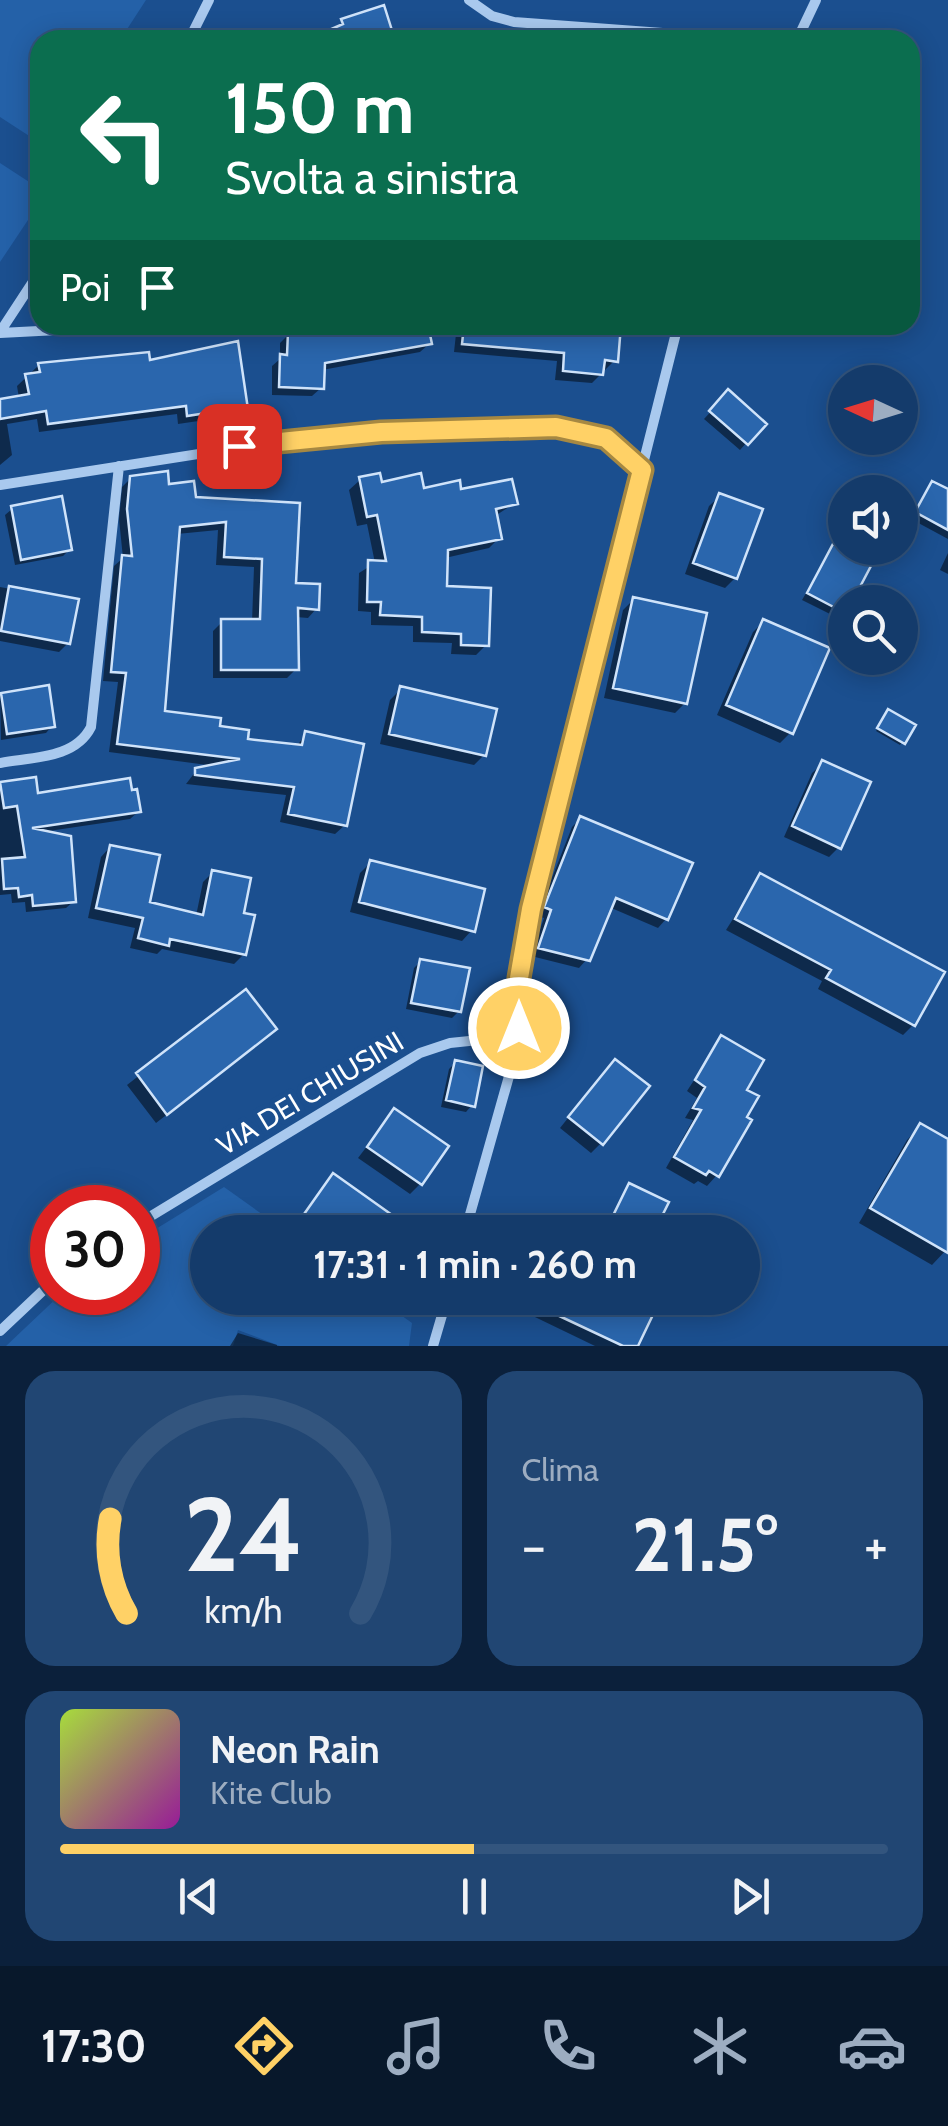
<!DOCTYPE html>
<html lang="it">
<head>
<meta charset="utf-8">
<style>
  :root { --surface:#143b6b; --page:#214673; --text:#f1f3f6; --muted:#9dadc1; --line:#33557e; --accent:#ffd166 }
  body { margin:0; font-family:Cabin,sans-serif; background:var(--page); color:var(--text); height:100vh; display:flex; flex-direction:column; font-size:38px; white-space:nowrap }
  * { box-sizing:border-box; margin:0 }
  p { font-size:32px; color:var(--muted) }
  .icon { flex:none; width:55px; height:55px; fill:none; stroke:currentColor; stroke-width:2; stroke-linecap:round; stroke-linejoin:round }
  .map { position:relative; height:1346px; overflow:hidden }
  .details { display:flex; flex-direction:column; gap:25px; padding:25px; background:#0b203b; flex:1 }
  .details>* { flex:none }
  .guide { position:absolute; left:30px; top:30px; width:890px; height:305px; border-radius:30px; box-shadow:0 5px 25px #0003,0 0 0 2px var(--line); background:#0b6e4f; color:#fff; overflow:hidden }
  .needle { width:65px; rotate:274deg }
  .fabs { position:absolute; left:828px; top:365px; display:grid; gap:20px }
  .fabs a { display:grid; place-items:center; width:90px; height:90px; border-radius:50%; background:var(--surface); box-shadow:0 5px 25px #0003,0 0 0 2px var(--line); font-size:50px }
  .speed { position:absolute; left:30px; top:1185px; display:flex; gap:20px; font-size:50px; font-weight:700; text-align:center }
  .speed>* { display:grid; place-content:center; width:130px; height:130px; border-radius:50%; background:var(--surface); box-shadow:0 5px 25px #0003,0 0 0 2px var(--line); line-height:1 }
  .speed .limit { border:15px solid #d22; background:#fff; color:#111 }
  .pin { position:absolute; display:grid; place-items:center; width:85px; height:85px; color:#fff; margin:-42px; border-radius:20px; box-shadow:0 5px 15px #0006 }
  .me { position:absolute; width:110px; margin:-55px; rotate:0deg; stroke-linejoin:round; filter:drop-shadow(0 0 8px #0008) }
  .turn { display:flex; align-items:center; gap:35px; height:210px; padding:0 30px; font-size:45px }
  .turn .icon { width:130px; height:130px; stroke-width:2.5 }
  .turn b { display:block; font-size:70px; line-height:85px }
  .then { display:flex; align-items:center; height:95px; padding:0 30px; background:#0003; gap:20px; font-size:38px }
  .big { font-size:75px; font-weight:700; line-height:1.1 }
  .details .card { flex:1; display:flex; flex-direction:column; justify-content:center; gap:15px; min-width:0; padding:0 35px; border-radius:30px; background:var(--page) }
  .details .dial { align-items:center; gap:0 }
  .dial svg { height:260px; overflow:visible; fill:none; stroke:var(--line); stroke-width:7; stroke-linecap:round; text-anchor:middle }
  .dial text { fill:var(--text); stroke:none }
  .song { display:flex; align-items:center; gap:30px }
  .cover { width:120px; height:120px; border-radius:15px; background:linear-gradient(135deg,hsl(80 70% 55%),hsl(300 70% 35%)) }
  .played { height:10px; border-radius:5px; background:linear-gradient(90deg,var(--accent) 50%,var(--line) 50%) }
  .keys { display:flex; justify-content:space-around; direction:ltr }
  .heat { display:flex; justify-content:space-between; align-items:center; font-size:55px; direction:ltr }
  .details .tiles { flex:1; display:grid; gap:25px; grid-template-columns:1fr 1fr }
  .card:last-child { grid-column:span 2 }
  .trip { position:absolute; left:190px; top:1215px; width:570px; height:100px; border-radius:50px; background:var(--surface); box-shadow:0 5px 25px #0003,0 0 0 2px var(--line); font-weight:700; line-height:100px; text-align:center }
  .tabs { display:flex; height:160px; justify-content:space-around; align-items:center; background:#08182b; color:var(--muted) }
  .tabs .icon { width:70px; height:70px }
  .tabs .active { color:var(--accent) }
  .tabs b { font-size:45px; color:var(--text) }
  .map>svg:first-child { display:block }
  .green { fill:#2461a8 }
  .shadow { fill:#0007 }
  .building { fill:#2a66ad; stroke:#cfe3fa; stroke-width:2.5 }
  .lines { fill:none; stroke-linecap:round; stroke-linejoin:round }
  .street { stroke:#a9c9ee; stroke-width:10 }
  .route-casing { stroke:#a68842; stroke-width:25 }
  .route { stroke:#ffd166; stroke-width:18 }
  .labels { text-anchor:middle; stroke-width:10; stroke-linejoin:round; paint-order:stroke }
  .street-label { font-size:28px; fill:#fff; stroke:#1b4f8f }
</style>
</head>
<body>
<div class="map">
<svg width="948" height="1346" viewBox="0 0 948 1346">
  <rect width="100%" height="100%" fill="#1b4f8f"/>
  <path class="green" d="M 0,0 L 146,0 L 120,40 L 40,40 L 40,143 L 0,117 Z
    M 0,163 L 40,189 L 40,202 L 0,262 Z
    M 224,1187 L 287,1232 L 208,1232 L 208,1298 L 377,1298 L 412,1323 L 409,1346 L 280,1346 L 238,1330 L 233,1346 L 6,1346 L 62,1293 L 138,1292 L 138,1240 Z"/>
  <path class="shadow" d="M 382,9 L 392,40 L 298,40 Z
    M 344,325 L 426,325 L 429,344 L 420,352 L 322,370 L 321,388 L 312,396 L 272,395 L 272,366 L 280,359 L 280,343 L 289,334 L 339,336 Z
    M 457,325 L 618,325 L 615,360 L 592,383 L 555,380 L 557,361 L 454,352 Z
    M 148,363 L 246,415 L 237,424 L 213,428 L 212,419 L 178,424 L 177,414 L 39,432 L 37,419 L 7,424 L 12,455 L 0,465 L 0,401 L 19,398 L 17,386 L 39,365 Z
    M 855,370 L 873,379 L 872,382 L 848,382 Z
    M 728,393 L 763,424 L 740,450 L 704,419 Z
    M 131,478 L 194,499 L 297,505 L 293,585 L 317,608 L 308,618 L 296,617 L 296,669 L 287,678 L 213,678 L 213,631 L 222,622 L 252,622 L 254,567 L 216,565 L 218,530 L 177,534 L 162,713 L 245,741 L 296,747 L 306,734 L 345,825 L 335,834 L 280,822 L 286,795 L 186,784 L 196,771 L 215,766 L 109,752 L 118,682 L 103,681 L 114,566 L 123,558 L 119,519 L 122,487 Z
    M 360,480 L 515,503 L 495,516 L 499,538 L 489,548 L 445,558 L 444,588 L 486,645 L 476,655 L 451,654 L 452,643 L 413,642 L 413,626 L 371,625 L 371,612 L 358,611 L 359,573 L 375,563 L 367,524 L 357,526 L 349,490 Z
    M 933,484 L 948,492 L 948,539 L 911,519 Z
    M 720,496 L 735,578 L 725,588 L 685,574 L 709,506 Z
    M 12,509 L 70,549 L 63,556 L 15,565 L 5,515 Z
    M 833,547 L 869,565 L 838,618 L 802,600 Z
    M 948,553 L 948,574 L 940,570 Z
    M 0,587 L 76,601 L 68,643 L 59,652 L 0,641 Z
    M 633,600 L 685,703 L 675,713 L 604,698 L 623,610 Z
    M 763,622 L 791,732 L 780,743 L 717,715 L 753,632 Z
    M 46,688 L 52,726 L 46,733 L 1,740 L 0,696 Z
    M 401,689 L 484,755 L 474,765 L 380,744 L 390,700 Z
    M 886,714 L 912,726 L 900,745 L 876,731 Z
    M 823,763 L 839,847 L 829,857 L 784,837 L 812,773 Z
    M 34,780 L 36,796 L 138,812 L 130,819 L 42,832 L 74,901 L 66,908 L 26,912 L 25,902 L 12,903 L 11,894 L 0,895 L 0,786 Z
    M 580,819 L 666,919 L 658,928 L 609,907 L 587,959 L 579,968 L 531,956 L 544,918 L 537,916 L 572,827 Z
    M 110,847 L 147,904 L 196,916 L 203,882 L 213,872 L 241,915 L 244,954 L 234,964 L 162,949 L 157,954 L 130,948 L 135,928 L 88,918 L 101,857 Z
    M 371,862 L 472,930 L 462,941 L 350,912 L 360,873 Z
    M 760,876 L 913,1025 L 903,1035 L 818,989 L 822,981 L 726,930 Z
    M 421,961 L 459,1011 L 452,1018 L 406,1009 L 414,968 Z
    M 246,992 L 264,1039 L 156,1123 L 127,1085 Z
    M 721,1039 L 744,1090 L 717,1175 L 707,1186 L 698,1181 L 694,1184 L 666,1168 L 693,1120 L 685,1118 L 697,1098 L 687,1091 Z
    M 455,1063 L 472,1105 L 466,1112 L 441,1107 L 449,1069 Z
    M 605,1072 L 601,1143 L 591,1153 L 560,1128 Z
    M 394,1111 L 421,1183 L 410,1194 L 358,1158 Z
    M 920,1126 L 948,1142 L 948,1248 L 932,1265 L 859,1223 L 907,1140 Z
    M 333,1177 L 412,1232 L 300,1232 L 294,1228 Z
    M 630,1186 L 665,1203 L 651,1232 L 602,1232 Z
    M 506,1298 L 646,1298 L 656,1302 L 635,1346 L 595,1346 L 504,1302 Z
    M 238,1333 L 277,1345 L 277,1346 L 230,1346 Z"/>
  <path class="building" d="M 384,5 L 395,40 L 306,40 L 343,24 L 341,19 Z
    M 347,325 L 428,325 L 432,344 L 325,363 L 324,389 L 279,387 L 280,354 L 287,355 L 288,332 L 348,334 Z
    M 464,325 L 621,325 L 618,362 L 605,360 L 603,375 L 563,371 L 564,353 L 462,344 Z
    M 238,341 L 249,416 L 222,420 L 220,411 L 187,416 L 186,406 L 48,424 L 46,411 L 0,419 L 0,399 L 29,394 L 25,374 L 40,372 L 38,363 L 149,352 L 150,360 Z
    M 728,389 L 767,424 L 748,445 L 709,411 Z
    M 168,471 L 169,484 L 194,481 L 196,497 L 300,503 L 296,583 L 320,584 L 319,610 L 298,608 L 299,670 L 221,670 L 221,619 L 260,619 L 262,559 L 224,557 L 226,522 L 180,527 L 165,711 L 221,718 L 220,726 L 249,730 L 248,739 L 302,745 L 305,731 L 364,744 L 347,826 L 288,814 L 294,787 L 195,775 L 195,768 L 240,759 L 117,744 L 126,673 L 111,672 L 122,555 L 132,556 L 127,509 L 130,476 Z
    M 380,473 L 382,482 L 421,473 L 424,488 L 460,480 L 461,489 L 512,479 L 518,504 L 496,509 L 502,539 L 448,550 L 447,586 L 491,588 L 489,646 L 461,645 L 461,634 L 422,632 L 422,617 L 380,615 L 381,602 L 367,602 L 368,560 L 386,561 L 377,515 L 367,517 L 359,477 Z
    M 932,481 L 948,489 L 948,530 L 915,512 Z
    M 719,493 L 763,509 L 737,579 L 693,563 Z
    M 62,496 L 72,550 L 21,560 L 11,506 Z
    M 833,544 L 872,564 L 852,602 L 845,602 L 845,613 L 807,593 Z
    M 9,586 L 79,599 L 70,644 L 1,631 Z
    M 633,597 L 707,613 L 687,704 L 613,688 Z
    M 763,619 L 830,648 L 793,734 L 726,705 Z
    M 49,685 L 55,727 L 7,734 L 1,693 Z
    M 400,686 L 497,709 L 486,756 L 389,734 Z
    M 888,709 L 916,725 L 905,744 L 877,728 Z
    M 822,760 L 871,782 L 841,849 L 792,826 Z
    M 36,777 L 38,793 L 130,778 L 132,790 L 137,789 L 141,812 L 32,828 L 71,836 L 76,902 L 33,906 L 32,895 L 19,897 L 18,888 L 4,889 L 2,859 L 25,857 L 17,806 L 4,808 L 0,782 Z
    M 580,816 L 693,863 L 668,920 L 616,898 L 590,961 L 538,948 L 551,910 L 544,907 Z
    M 110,845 L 160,855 L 150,902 L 203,915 L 212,870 L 251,878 L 244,913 L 255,915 L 246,955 L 170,939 L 169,946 L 138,938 L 143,918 L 96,908 Z
    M 370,860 L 485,889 L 475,932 L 359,902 Z
    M 760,873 L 945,972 L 915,1026 L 826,978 L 831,970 L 735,919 Z
    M 420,959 L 470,968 L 461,1012 L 411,1003 Z
    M 246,989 L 277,1029 L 167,1115 L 136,1073 Z
    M 721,1035 L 764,1060 L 747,1090 L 759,1096 L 747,1117 L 752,1120 L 719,1177 L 709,1171 L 706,1175 L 674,1157 L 701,1110 L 693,1108 L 705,1087 L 695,1080 Z
    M 615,1059 L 650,1086 L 603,1145 L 568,1117 Z
    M 455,1060 L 483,1066 L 475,1107 L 446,1100 Z
    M 394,1108 L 449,1146 L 422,1185 L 367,1147 Z
    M 920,1123 L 948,1139 L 948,1253 L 870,1208 Z
    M 333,1173 L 416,1232 L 324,1232 L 302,1217 Z
    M 629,1183 L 669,1202 L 654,1232 L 605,1232 Z
    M 521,1298 L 661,1298 L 638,1346 L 623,1346 Z"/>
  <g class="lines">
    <path class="street" d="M 469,0 L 492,16 L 514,22 L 757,40
      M 189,40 L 209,0
      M 797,40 L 816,0
      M 0,332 L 40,271
      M 0,333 L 155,325
      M 0,485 L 288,440 L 541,426 L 606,438 L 642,470
      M 0,763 C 32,757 75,759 91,727 L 119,466
      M 138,1224 L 420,1053 L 450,1043 L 518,1036
      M 465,1232 L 515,1055 L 519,978 L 531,909 L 678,325
      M 0,1331 L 52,1282
      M 433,1346 L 447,1298"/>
  </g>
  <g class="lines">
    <g class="route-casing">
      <path id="route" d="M 239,446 L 381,432 L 556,427 L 606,438 L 642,470 L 531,909 L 519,978 L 519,1028"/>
    </g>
    <use href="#route" class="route"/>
  </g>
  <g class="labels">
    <g class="street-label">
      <text transform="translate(310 1093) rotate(-31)" y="10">VIA DEI CHIUSINI</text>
    </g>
  </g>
</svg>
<div class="fabs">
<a><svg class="needle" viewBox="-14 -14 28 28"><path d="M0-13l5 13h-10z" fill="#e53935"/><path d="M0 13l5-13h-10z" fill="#9dadc1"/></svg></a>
<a><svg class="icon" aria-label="sound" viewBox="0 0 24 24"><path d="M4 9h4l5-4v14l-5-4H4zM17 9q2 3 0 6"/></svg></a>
<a><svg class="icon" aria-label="search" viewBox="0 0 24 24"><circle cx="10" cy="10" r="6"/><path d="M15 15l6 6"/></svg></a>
</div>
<div class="speed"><div class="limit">30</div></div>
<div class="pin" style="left:239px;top:446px;background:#d93025"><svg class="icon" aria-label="arrive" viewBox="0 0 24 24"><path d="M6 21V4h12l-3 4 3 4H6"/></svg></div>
<svg class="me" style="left:519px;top:1028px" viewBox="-20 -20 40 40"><circle r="17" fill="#ffd166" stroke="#fff" stroke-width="3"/><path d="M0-11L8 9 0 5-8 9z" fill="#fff"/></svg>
<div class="trip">17:31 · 1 min · 260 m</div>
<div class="guide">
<div class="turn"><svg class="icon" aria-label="left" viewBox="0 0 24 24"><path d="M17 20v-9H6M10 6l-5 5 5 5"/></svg><div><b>150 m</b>Svolta a sinistra</div></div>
<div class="then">Poi<svg class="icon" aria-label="arrive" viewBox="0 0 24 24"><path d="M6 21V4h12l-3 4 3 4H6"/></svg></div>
</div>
</div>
<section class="details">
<div class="tiles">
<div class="card dial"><svg viewBox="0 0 100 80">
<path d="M14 69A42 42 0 1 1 86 69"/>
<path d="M14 69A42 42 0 0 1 9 40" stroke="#ffd166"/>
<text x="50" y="56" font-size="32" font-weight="700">24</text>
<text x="50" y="72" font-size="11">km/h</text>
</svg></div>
<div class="card"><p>Clima</p>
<div class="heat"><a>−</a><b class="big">21.5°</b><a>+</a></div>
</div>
<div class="card">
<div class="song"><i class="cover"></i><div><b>Neon Rain</b><p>Kite Club</p></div></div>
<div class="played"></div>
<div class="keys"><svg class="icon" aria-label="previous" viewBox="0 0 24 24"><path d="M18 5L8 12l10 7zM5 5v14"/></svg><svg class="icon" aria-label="pause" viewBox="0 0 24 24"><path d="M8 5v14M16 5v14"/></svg><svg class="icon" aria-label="next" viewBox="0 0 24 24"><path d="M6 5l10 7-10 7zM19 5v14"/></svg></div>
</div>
</div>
</section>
<nav class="tabs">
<b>17:30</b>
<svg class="icon active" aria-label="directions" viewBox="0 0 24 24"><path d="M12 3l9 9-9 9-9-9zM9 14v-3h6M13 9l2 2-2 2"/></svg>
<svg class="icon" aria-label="music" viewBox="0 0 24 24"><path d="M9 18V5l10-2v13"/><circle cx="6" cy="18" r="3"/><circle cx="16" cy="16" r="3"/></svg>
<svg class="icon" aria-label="phone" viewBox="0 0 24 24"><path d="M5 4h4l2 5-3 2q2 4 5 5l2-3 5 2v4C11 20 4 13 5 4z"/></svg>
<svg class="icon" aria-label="climate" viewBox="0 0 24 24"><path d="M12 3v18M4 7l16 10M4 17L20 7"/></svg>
<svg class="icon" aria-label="car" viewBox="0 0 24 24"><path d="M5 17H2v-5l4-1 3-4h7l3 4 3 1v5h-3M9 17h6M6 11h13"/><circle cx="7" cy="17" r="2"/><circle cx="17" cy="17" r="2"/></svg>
</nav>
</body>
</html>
